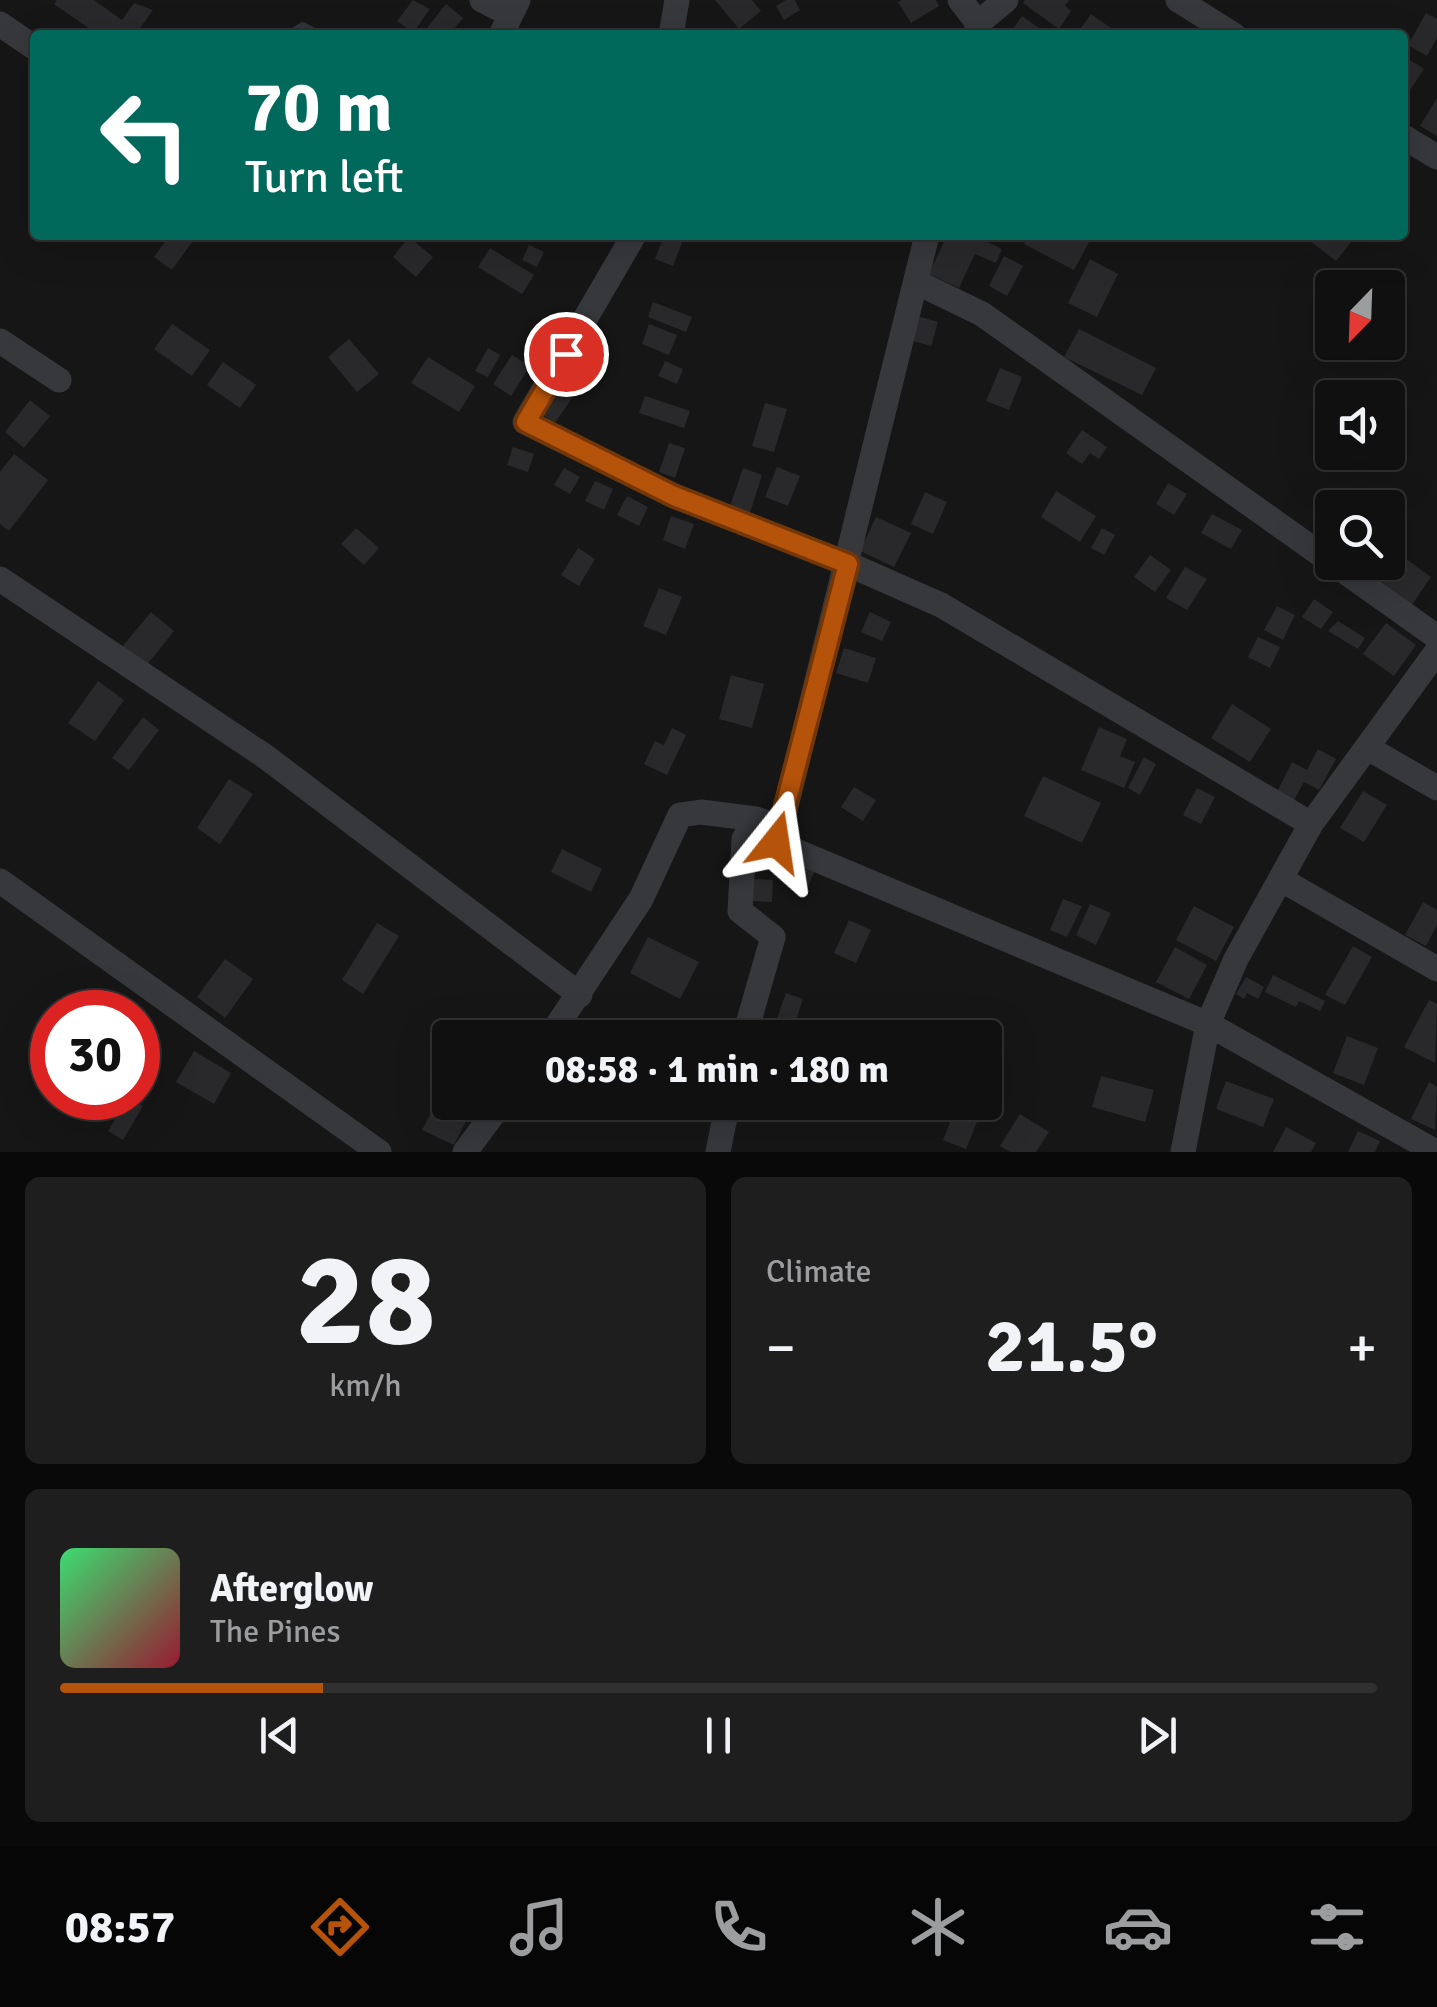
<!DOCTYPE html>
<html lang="en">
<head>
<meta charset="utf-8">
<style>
  :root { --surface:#101011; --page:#1e1e1f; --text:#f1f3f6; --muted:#9c9d9f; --line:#303031; --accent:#b45309 }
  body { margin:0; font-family:Signika,sans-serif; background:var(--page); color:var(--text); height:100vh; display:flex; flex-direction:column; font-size:38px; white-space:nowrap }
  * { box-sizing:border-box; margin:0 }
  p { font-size:32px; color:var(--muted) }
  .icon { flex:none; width:55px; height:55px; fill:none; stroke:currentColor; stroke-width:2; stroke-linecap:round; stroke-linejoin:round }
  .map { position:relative; height:1152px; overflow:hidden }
  .side { display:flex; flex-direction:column; gap:25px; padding:25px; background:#090909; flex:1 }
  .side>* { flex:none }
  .top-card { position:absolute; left:30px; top:30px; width:1378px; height:210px; border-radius:10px; box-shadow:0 10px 40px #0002,0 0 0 2px var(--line); background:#00695c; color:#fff; overflow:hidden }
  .needle { width:65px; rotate:203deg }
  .controls { position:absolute; left:1315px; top:270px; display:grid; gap:20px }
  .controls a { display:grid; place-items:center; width:90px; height:90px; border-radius:10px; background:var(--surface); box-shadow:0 10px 40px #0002,0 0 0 2px var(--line); font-size:50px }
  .speed { position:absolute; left:30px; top:990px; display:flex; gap:20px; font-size:50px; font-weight:700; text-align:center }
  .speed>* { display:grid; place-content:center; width:130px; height:130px; border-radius:50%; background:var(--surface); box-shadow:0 10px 40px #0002,0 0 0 2px var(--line); line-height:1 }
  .speed .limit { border:15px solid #d22; background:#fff; color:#111 }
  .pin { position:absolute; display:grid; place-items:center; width:85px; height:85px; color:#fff; margin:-42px; border:5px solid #fff; border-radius:50%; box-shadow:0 2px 10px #0007 }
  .me { position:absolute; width:110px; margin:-55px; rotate:15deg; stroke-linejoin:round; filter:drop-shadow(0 0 8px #0008) }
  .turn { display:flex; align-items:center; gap:35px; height:210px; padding:0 50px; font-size:45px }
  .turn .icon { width:130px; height:130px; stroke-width:2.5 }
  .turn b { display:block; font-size:70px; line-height:85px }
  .big { font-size:75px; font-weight:800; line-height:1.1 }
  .side .card { flex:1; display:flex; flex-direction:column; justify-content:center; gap:15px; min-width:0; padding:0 35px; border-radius:15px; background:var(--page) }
  .side .dial { align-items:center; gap:0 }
  .dial b { font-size:130px; line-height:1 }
  .song { display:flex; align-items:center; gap:30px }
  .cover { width:120px; height:120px; border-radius:15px; background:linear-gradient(135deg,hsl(140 70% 55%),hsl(350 70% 35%)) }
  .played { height:10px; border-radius:5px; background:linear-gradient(90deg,var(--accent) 20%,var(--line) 20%) }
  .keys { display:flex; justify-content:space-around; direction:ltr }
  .heat { display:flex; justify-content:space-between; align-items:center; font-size:55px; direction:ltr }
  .side .tiles { flex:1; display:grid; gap:25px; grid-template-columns:1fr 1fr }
  .card:last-child { grid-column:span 2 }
  .trip { position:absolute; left:432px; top:1020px; width:570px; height:100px; border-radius:10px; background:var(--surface); box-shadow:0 10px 40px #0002,0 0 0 2px var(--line); font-weight:800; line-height:100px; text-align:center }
  .menu { display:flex; height:160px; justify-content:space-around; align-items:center; background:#060607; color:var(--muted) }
  .menu .icon { width:70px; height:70px }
  .menu .current { color:var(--accent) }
  .menu b { font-size:45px; color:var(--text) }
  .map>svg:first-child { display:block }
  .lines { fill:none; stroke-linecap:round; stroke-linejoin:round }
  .stream { stroke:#2d353a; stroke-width:8 }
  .building { fill:#29292b }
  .minor { stroke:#37383c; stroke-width:25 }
  .route-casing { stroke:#753606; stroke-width:25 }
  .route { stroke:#b45309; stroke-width:18 }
</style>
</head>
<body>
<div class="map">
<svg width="1437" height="1152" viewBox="0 0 1437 1152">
  <rect width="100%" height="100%" fill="#161617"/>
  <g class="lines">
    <path class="stream" d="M 288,35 L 303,26 L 319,35"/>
  </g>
  <path class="building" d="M 57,0 L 94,0 L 122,20 L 134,3 L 153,10 L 135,35 L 90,35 L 93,31 L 54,4 Z
    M 413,0 L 430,9 L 413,33 L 397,21 Z
    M 715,0 L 752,0 L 761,11 L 739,29 Z
    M 786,0 L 795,0 L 800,10 L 784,20 L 776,6 Z
    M 902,0 L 936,0 L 939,6 L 911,23 L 898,2 Z
    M 1025,0 L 1069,0 L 1065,6 L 1071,11 L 1059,29 L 1023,3 Z
    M 446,4 L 463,18 L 449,35 L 425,35 L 423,33 Z
    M 1426,13 L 1437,19 L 1437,38 L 1427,56 L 1408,45 Z
    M 1091,14 L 1111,28 L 1106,35 L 1076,35 Z
    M 1022,16 L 1049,35 L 1009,35 Z
    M 1402,55 L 1424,69 L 1402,102 Z
    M 1437,98 L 1437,136 L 1420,126 Z
    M 170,235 L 197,235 L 172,270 L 154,257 Z
    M 664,235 L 685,235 L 673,266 L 655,259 Z
    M 947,235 L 973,235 L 1002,249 L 996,263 L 975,254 L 959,288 L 929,274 Z
    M 1029,235 L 1093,235 L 1074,270 L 1024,244 Z
    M 1302,235 L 1357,235 L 1336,261 Z
    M 409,237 L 433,257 L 416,277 L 393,257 Z
    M 529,245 L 544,252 L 537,267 L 522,260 Z
    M 490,248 L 534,275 L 522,294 L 478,267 Z
    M 1004,256 L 1023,266 L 1007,296 L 989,286 Z
    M 1090,259 L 1118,274 L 1097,317 L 1068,303 Z
    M 653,302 L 692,317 L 686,332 L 648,317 Z
    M 917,316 L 938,322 L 931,346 L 910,340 Z
    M 172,324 L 210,350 L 192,376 L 154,349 Z
    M 649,324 L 677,335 L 669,355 L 642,344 Z
    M 1079,329 L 1156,368 L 1142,395 L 1064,357 Z
    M 349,339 L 379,374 L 357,392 L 328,357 Z
    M 488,348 L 500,355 L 488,377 L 475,371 Z
    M 512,355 L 530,366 L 511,396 L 493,384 Z
    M 428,357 L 475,386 L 459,412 L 411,383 Z
    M 665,361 L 683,369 L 677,384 L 658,376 Z
    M 223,362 L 256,385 L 240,408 L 207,385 Z
    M 1000,368 L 1022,377 L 1009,410 L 986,401 Z
    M 563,383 L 576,392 L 555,423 L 541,414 Z
    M 645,396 L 690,411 L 684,428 L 639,413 Z
    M 30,400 L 50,416 L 24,448 L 5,432 Z
    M 765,403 L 787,409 L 774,452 L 752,446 Z
    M 1082,430 L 1107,447 L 1099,459 L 1090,453 L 1082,464 L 1066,453 Z
    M 669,443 L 685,448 L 675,478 L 659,472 Z
    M 513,447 L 534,454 L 528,472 L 507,465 Z
    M 14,454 L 48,480 L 9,531 L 0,524 L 0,472 Z
    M 777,467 L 800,476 L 788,506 L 765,497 Z
    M 564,468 L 580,477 L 570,494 L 554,485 Z
    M 743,468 L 762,475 L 750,513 L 730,506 Z
    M 595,481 L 613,489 L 604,510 L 585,501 Z
    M 1168,483 L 1187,494 L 1174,515 L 1156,504 Z
    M 1056,491 L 1096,516 L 1080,542 L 1041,517 Z
    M 925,492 L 947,502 L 933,534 L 911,524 Z
    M 627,496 L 648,507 L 639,526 L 617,515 Z
    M 1212,514 L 1242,530 L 1231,549 L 1201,533 Z
    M 671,516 L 694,524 L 685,549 L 663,540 Z
    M 876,517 L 911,533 L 894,567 L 860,551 Z
    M 356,528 L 379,548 L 364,565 L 341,544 Z
    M 1102,528 L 1115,535 L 1104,555 L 1091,548 Z
    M 578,548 L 595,559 L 579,586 L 561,575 Z
    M 1150,555 L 1171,570 L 1155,592 L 1134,577 Z
    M 1402,556 L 1431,577 L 1411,606 L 1381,586 Z
    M 1185,567 L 1207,579 L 1187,610 L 1166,598 Z
    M 659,588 L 682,597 L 666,635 L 643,626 Z
    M 1314,599 L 1333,612 L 1321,629 L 1302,617 Z
    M 1277,606 L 1295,615 L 1283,640 L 1264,630 Z
    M 151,612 L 174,631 L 146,666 L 122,647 Z
    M 870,612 L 891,622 L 882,641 L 861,632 Z
    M 1338,621 L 1365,638 L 1358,649 L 1328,631 Z
    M 1386,623 L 1416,645 L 1394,676 L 1363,654 Z
    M 1258,637 L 1280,647 L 1270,668 L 1248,657 Z
    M 844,648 L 876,658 L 868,683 L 836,673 Z
    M 731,675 L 764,684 L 752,728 L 719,719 Z
    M 98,681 L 124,700 L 95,741 L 68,723 Z
    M 1232,704 L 1271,729 L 1250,762 L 1211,738 Z
    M 143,717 L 159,730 L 129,770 L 112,758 Z
    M 1099,727 L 1127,739 L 1120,756 L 1135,762 L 1124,788 L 1081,770 Z
    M 672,728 L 686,735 L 667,775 L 644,764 L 655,741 L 664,745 Z
    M 1318,749 L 1336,759 L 1319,790 L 1304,782 L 1294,800 L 1277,792 L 1292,762 L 1307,770 Z
    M 1144,757 L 1156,764 L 1140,795 L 1128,788 Z
    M 1043,776 L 1101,803 L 1082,843 L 1024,816 Z
    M 229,779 L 253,794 L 220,844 L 197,828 Z
    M 854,787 L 876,800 L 863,821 L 841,807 Z
    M 1197,788 L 1215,797 L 1201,824 L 1183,815 Z
    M 1363,791 L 1387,805 L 1364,842 L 1340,828 Z
    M 562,849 L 602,869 L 591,892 L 551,872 Z
    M 785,859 L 815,871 L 807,889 L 778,877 Z
    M 753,879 L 773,880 L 772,902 L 752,901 Z
    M 1063,899 L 1082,906 L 1067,937 L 1050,930 Z
    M 1423,902 L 1437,910 L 1437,925 L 1426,946 L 1405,935 Z
    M 1090,904 L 1111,913 L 1096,945 L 1076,935 Z
    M 1194,906 L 1234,927 L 1216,961 L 1176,940 Z
    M 849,920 L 871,930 L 856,963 L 834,953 Z
    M 377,923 L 399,936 L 363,994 L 342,980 Z
    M 648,937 L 699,962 L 680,999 L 630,973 Z
    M 1353,946 L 1372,957 L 1345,1005 L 1325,995 Z
    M 1175,947 L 1207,965 L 1189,999 L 1156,982 Z
    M 225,959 L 253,979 L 225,1018 L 197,997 Z
    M 1273,975 L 1325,1001 L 1320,1011 L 1299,1001 L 1296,1007 L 1265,992 Z
    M 1246,977 L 1264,987 L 1258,999 L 1247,993 L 1244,999 L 1236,994 Z
    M 786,993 L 803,999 L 790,1038 L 770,1038 Z
    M 1429,1000 L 1437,1004 L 1435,1063 L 1404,1047 Z
    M 955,1018 L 982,1028 L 979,1038 L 948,1038 Z
    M 500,1020 L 516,1030 L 511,1038 L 488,1038 Z
    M 1347,1036 L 1378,1048 L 1364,1085 L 1333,1073 Z
    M 194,1051 L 231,1073 L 214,1104 L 176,1082 Z
    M 1101,1076 L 1154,1090 L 1145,1122 L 1092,1107 Z
    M 1226,1081 L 1274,1099 L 1263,1127 L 1216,1109 Z
    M 1429,1082 L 1437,1087 L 1435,1130 L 1411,1119 Z
    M 128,1098 L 143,1106 L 123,1140 L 108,1131 Z
    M 958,1102 L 981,1112 L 966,1149 L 943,1140 Z
    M 436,1103 L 467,1119 L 454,1145 L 422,1130 Z
    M 1020,1114 L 1049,1132 L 1036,1152 L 1010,1152 L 1000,1146 Z
    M 1286,1127 L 1316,1143 L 1311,1152 L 1273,1152 Z
    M 1358,1131 L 1380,1141 L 1375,1152 L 1348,1152 Z"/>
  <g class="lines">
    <path class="minor" d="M 482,0 L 509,14
      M 960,0 L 978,23 L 975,35
      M 1178,0 L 1234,35
      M 978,23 L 1006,0
      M 0,24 L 35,48
      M 501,35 L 518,0
      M 671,35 L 677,0
      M 1402,136 L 1437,157
      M 634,235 L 525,422 L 674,496 L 848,564 L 941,605 L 1311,824
      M 927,235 L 777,843 L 1208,1024 L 1436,1152
      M 916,282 L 982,314 L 1437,637
      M 0,341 L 59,380
      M 0,579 L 266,757 L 580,995
      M 1368,748 L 1437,788
      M 1282,880 L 1437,969
      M 0,881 L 379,1152
      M 549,1038 L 641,899 L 680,815 L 701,812 L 756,819
      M 744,1038 L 773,937 L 740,911 L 744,839 L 756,819 L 768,823
      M 465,1152 L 502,1102
      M 718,1152 L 728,1102
      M 1183,1152 L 1208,1024 L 1236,959 L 1311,824 L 1437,651"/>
  </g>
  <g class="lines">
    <g class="route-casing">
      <path id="route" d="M 566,354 L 526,422 L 674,496 L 848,564 L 776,842"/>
    </g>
    <use href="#route" class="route"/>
  </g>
</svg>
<div class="controls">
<a><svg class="needle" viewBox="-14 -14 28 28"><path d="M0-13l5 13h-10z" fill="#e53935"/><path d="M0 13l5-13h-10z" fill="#9c9d9f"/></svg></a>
<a><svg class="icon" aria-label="sound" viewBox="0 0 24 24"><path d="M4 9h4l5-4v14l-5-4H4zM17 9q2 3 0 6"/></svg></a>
<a><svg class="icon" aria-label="search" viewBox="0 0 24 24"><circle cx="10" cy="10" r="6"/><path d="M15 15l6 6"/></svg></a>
</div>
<div class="speed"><div class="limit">30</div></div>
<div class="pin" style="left:566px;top:354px;background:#d93025"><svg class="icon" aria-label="arrive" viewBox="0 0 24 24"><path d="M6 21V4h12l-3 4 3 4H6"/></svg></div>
<svg class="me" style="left:776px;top:842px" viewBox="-20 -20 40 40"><path d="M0-17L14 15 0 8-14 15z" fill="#b45309" stroke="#fff" stroke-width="4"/></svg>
<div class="trip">08:58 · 1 min · 180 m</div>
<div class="top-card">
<div class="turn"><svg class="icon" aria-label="left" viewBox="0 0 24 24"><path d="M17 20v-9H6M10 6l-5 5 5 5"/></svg><div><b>70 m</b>Turn left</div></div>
</div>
</div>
<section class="side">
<div class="tiles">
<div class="card dial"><b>28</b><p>km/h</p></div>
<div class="card"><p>Climate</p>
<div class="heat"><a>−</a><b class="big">21.5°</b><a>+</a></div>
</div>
<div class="card">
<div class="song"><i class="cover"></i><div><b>Afterglow</b><p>The Pines</p></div></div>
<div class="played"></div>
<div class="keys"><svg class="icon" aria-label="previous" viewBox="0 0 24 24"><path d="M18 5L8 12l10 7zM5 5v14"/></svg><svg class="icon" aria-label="pause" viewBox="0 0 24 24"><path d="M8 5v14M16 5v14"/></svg><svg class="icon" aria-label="next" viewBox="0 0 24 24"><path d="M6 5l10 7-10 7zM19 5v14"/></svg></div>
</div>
</div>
</section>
<nav class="menu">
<b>08:57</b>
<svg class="icon current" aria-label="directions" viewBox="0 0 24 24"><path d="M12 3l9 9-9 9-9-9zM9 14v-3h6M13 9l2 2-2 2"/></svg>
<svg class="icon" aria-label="music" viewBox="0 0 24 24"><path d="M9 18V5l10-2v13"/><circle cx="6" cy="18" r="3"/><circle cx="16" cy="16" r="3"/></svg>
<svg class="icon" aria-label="phone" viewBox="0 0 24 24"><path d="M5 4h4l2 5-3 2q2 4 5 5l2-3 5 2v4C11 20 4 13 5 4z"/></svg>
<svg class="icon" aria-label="climate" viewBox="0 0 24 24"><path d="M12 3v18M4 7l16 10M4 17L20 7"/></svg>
<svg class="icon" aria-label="car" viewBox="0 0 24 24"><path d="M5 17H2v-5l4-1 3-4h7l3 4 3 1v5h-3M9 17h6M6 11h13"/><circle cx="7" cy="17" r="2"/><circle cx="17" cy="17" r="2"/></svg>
<svg class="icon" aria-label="filters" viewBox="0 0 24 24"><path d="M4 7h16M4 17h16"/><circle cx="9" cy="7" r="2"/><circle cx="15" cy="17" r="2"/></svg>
</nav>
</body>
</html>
